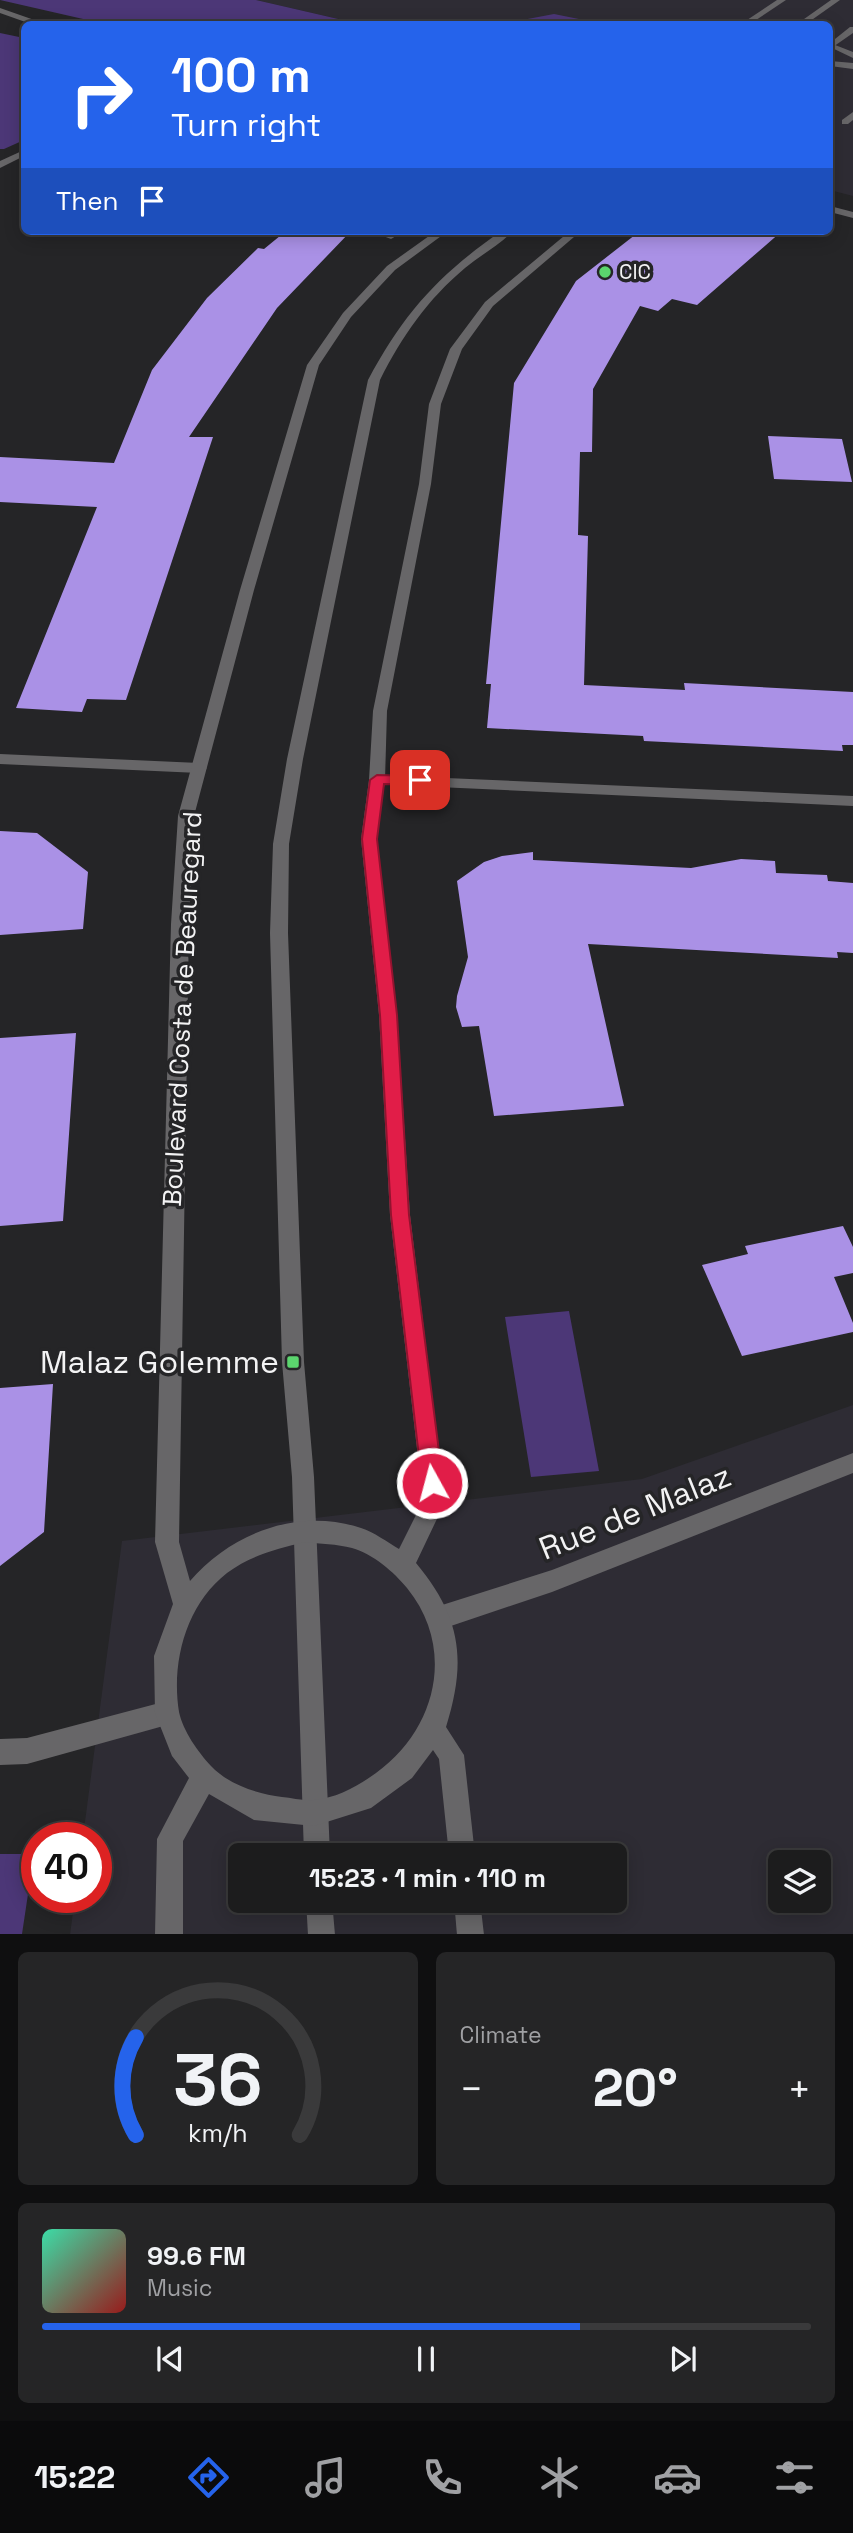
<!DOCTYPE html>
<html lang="en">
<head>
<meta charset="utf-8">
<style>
  :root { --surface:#1c1c1d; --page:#252526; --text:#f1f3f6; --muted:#a0a1a4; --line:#3a3a3b; --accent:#2563eb }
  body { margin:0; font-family:"Space Grotesk",sans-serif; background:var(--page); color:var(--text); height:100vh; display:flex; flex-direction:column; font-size:26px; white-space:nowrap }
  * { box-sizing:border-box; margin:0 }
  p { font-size:23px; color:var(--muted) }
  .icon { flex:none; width:38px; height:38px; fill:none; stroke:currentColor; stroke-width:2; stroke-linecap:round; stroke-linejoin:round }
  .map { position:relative; height:1934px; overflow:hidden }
  .panel { display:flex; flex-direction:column; gap:18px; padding:18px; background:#0f0f10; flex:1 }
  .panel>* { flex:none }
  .hud { position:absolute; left:21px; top:21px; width:812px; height:214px; border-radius:10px; box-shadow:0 4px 18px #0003,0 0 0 2px var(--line); background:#2563eb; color:#fff; overflow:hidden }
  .tools { position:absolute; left:768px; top:1850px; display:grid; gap:14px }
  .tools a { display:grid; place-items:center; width:63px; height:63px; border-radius:10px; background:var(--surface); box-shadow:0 4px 18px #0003,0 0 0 2px var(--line); font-size:35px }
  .speed { position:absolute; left:21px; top:1822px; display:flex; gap:14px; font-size:35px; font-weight:700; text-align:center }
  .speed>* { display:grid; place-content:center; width:91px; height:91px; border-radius:50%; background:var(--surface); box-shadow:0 4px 18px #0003,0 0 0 2px var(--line); line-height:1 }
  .speed .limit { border:10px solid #d22; background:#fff; color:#111 }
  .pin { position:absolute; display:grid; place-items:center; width:60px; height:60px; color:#fff; margin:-30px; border-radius:14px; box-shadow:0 4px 10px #0006 }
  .me { position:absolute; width:77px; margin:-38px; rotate:353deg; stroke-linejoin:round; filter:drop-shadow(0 0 5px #0008) }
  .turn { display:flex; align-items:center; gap:24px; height:147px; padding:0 35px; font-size:32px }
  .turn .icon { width:91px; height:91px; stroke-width:2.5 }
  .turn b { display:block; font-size:49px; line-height:60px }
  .then { display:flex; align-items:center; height:66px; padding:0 35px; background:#0003; gap:14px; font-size:26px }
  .big { font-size:52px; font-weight:600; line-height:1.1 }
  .panel .card { flex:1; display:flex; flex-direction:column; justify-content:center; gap:10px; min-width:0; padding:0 24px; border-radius:10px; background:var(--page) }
  .panel .dial { align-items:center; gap:0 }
  .dial svg { height:182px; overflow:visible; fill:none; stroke:var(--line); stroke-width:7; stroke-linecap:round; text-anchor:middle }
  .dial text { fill:var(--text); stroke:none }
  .song { display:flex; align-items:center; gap:21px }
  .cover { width:84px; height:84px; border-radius:10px; background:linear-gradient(135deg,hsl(160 70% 55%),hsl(0 70% 35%)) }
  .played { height:7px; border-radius:4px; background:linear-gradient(90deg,var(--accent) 70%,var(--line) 70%) }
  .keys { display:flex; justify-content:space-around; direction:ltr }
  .heat { display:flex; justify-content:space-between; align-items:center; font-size:38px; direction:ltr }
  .panel .tiles { flex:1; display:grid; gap:18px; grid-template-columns:1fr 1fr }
  .card:last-child { grid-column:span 2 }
  .trip { position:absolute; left:228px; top:1843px; width:399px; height:70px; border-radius:10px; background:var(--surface); box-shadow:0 4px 18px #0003,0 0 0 2px var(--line); font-weight:600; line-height:70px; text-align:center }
  .dock { display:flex; height:112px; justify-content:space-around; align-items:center; background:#0b0b0c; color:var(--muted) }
  .dock .icon { width:49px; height:49px }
  .dock .active { color:var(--accent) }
  .dock b { font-size:32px; color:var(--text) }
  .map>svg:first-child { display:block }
  .built { fill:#2e2c34; fill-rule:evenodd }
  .green { fill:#4c3777 }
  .building { fill:#aa91e6 }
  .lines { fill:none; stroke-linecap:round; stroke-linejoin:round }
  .service { fill:#676668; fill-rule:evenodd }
  .minor { fill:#676668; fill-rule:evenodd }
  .tertiary { fill:#676668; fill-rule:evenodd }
  .route { fill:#e11d48; stroke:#92132f; stroke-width:2 }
  .poi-dot { fill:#5bd56e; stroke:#252527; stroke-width:2.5 }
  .labels { text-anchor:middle; stroke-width:7; stroke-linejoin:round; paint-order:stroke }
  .far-poi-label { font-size:21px; fill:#f3f3f4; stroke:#252527; text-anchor:start }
  .street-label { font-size:26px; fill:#f3f3f4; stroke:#252527 }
  .near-poi-label { font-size:32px; fill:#f3f3f4; stroke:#252527; text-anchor:end }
  .near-street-label { font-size:32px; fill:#f3f3f4; stroke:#252527 }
</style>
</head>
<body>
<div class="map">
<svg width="853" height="1935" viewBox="0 0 853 1935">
  <rect width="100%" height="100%" fill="#252527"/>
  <path class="built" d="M 256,0 L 853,0 L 853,196 L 830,190 L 830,24 L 360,24 Z
    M 853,1405 L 853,1934 L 70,1935 L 75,1897 L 96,1897 L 96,1838 L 83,1837 L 122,1541 L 642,1479 ZM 240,1855 L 614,1855 L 614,1900 L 240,1900 ZM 780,1862 L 819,1862 L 819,1900 L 780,1900 Z"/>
  <path class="green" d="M 0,0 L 256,0 L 360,24 L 105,24 Z
    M 554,14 L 604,24 L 474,24 L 517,21 Z
    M 0,33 L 24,38 L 24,140 L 4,149 L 0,149 Z
    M 569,1311 L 599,1471 L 531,1477 L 505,1317 Z
    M 0,1854 L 34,1854 L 22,1934 L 0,1934 Z"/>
  <path class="building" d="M 286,231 L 351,231 L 277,308 L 189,437 L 213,437 L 126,700 L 87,699 L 82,712 L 16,708 L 97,507 L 0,502 L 0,457 L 114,463 L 152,370 L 207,298 L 258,248 L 264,249 Z
    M 640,231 L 782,231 L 697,305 L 672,299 L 658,311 L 640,306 L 593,389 L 592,452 L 580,452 L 578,535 L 588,536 L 584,685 L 685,690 L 684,683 L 853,692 L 853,745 L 842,745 L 843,751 L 644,741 L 643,736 L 487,728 L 491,684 L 486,684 L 514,383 L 576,281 Z
    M 768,436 L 842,439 L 852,482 L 774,479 Z
    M 0,831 L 37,833 L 88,872 L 83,929 L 0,935 Z
    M 533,852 L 533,860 L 691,868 L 741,859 L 775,861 L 776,873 L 827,875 L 828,881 L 853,883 L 853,953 L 837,952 L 838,958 L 588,944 L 624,1106 L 494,1116 L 479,1026 L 462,1027 L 456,1007 L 457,996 L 468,957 L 457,881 L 484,862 L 502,856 Z
    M 76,1033 L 63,1221 L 0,1226 L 0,1038 Z
    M 843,1226 L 853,1247 L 853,1273 L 834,1277 L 853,1323 L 853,1332 L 742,1356 L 702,1265 L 748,1254 L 745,1246 Z
    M 53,1384 L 44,1532 L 0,1566 L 0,1388 Z"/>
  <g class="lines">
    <path class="service" d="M 831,0 L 840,0 L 806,24 L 797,24 Z
      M 830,43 L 853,52 L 853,58 L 830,47 Z
      M 830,61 L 853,63 L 853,69 L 830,66 Z
      M 853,112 L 853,120 L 848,124 L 842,124 L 842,120 Z
      M 370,231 L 386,231 L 396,236 L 391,239 Z
      M 501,231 L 513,231 C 499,245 481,255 465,268 C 428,299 402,336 380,380 L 303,759 L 289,844 L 288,933 L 304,1362 L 314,1477 L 330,1855 L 304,1855 L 292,1477 L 282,1362 L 270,933 L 273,844 L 287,759 L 368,380 C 405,311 438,276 501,231 Z
      M 306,1900 L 332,1900 L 335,1935 L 308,1935 Z"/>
    <path class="minor" d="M 0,8 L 40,22 L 41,24 L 31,24 L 0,13 Z
      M 24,150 L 24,156 L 0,168 L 0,161 Z
      M 830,206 L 853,212 L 853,218 L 830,212 Z
      M 0,754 L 199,763 L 207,768 L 199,773 L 0,764 Z
      M 377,775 L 853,796 L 853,806 L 371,784 L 369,780 L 371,776 Z
      M 853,1453 L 853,1473 L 552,1592 L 439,1630 L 431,1626 L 427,1618 L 431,1610 L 439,1606 L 552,1570 Z
      M 167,1701 L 176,1704 L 179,1713 L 176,1722 L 167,1725 L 27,1764 L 0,1765 L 0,1739 L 27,1738 Z"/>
    <path class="tertiary" d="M 777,0 L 786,0 L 750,24 L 741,24 Z
      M 850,27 L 853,27 L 853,33 L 830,49 L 830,43 Z
      M 436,231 L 448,231 L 395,270 L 351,317 L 319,365 L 254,590 L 194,816 L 189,924 L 179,1542 L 190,1581 C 231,1533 299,1507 361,1528 C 374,1532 387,1542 399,1549 L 423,1501 L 390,1215 L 379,1015 L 361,839 L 369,780 L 373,711 L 419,484 L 429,404 L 450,349 L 485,302 L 570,231 L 581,231 L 493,306 L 462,349 L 441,404 L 431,484 L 387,711 L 385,780 L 377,839 L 397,1015 L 410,1215 L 445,1502 L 416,1563 C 461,1617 467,1660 446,1727 L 464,1755 L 475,1855 L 449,1855 L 439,1759 L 433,1750 L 412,1778 L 371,1808 L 314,1826 L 254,1820 L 209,1794 L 183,1841 L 183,1935 L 155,1935 L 157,1839 L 189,1778 L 172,1756 L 155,1713 L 154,1656 L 173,1604 L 155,1542 L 171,924 L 178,816 L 240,590 L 307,365 L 343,313 L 387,266 ZM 305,1542 C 320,1544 337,1544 352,1548 C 373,1554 394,1572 407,1588 C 456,1648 437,1729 376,1773 C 358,1786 337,1798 314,1800 C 304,1801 292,1798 282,1797 C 258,1794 229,1785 211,1766 C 198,1752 183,1731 179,1712 C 171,1662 186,1605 227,1573 C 251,1555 277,1549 305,1542 Z
      M 454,1900 L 480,1900 L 484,1935 L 457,1935 Z"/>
  </g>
  <path class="route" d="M 377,775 L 420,776 L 427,780 L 420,785 L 384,784 L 377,839 L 397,1015 L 409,1215 L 443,1483 L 440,1490 L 432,1493 L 425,1490 L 422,1483 L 391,1215 L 380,1015 L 362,839 L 370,780 Z"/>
  <g class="poi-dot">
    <circle cx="605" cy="272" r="7"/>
    <rect x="286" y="1355" width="14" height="14" rx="3.5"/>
  </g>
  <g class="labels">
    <g class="far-poi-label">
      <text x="619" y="279">CIC</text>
    </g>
    <g class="street-label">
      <text transform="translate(182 1009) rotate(-87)" y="9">Boulevard Costa de Beauregard</text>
    </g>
    <g class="near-poi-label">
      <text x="279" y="1373">Malaz Golemme</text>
    </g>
    <g class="near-street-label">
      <text transform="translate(635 1512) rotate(-22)" y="11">Rue de Malaz</text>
    </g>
  </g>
</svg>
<div class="tools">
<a><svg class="icon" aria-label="layers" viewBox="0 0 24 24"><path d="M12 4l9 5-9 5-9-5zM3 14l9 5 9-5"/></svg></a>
</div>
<div class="speed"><div class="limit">40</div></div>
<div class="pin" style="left:420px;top:780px;background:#d93025"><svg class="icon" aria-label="arrive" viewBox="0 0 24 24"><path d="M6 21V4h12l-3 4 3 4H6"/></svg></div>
<svg class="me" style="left:432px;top:1483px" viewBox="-20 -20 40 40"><circle r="17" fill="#e11d48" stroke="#fff" stroke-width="3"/><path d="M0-11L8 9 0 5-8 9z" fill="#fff"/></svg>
<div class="trip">15:23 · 1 min · 110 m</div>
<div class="hud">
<div class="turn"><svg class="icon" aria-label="right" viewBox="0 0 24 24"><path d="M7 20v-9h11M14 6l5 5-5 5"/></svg><div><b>100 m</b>Turn right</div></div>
<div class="then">Then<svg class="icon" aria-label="arrive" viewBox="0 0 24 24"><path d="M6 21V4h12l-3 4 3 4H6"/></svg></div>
</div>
</div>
<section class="panel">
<div class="tiles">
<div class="card dial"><svg viewBox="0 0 100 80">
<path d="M14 69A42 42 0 1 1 86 69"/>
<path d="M14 69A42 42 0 0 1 14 26" stroke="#2563eb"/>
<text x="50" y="56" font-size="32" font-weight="700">36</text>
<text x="50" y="72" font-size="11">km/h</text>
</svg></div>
<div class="card"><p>Climate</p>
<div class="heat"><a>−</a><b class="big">20°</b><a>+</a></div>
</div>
<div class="card">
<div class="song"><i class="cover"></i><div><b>99.6 FM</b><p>Music</p></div></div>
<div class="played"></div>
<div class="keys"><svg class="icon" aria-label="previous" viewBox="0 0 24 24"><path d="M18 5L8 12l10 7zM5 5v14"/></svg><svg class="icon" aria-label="pause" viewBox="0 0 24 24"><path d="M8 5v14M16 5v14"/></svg><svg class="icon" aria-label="next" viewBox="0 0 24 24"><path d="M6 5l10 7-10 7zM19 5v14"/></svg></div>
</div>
</div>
</section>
<nav class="dock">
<b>15:22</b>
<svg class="icon active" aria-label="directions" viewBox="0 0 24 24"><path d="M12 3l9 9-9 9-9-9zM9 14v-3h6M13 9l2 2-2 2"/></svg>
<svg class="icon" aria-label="music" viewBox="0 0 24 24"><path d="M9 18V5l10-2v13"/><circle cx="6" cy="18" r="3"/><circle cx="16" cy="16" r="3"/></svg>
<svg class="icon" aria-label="phone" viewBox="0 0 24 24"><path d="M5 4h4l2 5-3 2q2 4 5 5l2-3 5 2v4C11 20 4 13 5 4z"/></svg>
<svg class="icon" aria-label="climate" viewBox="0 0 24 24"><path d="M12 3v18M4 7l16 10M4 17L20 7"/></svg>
<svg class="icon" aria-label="car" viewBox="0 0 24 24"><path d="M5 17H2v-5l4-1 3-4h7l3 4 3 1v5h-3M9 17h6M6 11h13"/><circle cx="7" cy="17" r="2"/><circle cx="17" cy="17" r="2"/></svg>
<svg class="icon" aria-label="filters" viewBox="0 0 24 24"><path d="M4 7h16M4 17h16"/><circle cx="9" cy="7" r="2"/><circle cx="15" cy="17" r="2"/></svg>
</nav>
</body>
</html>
